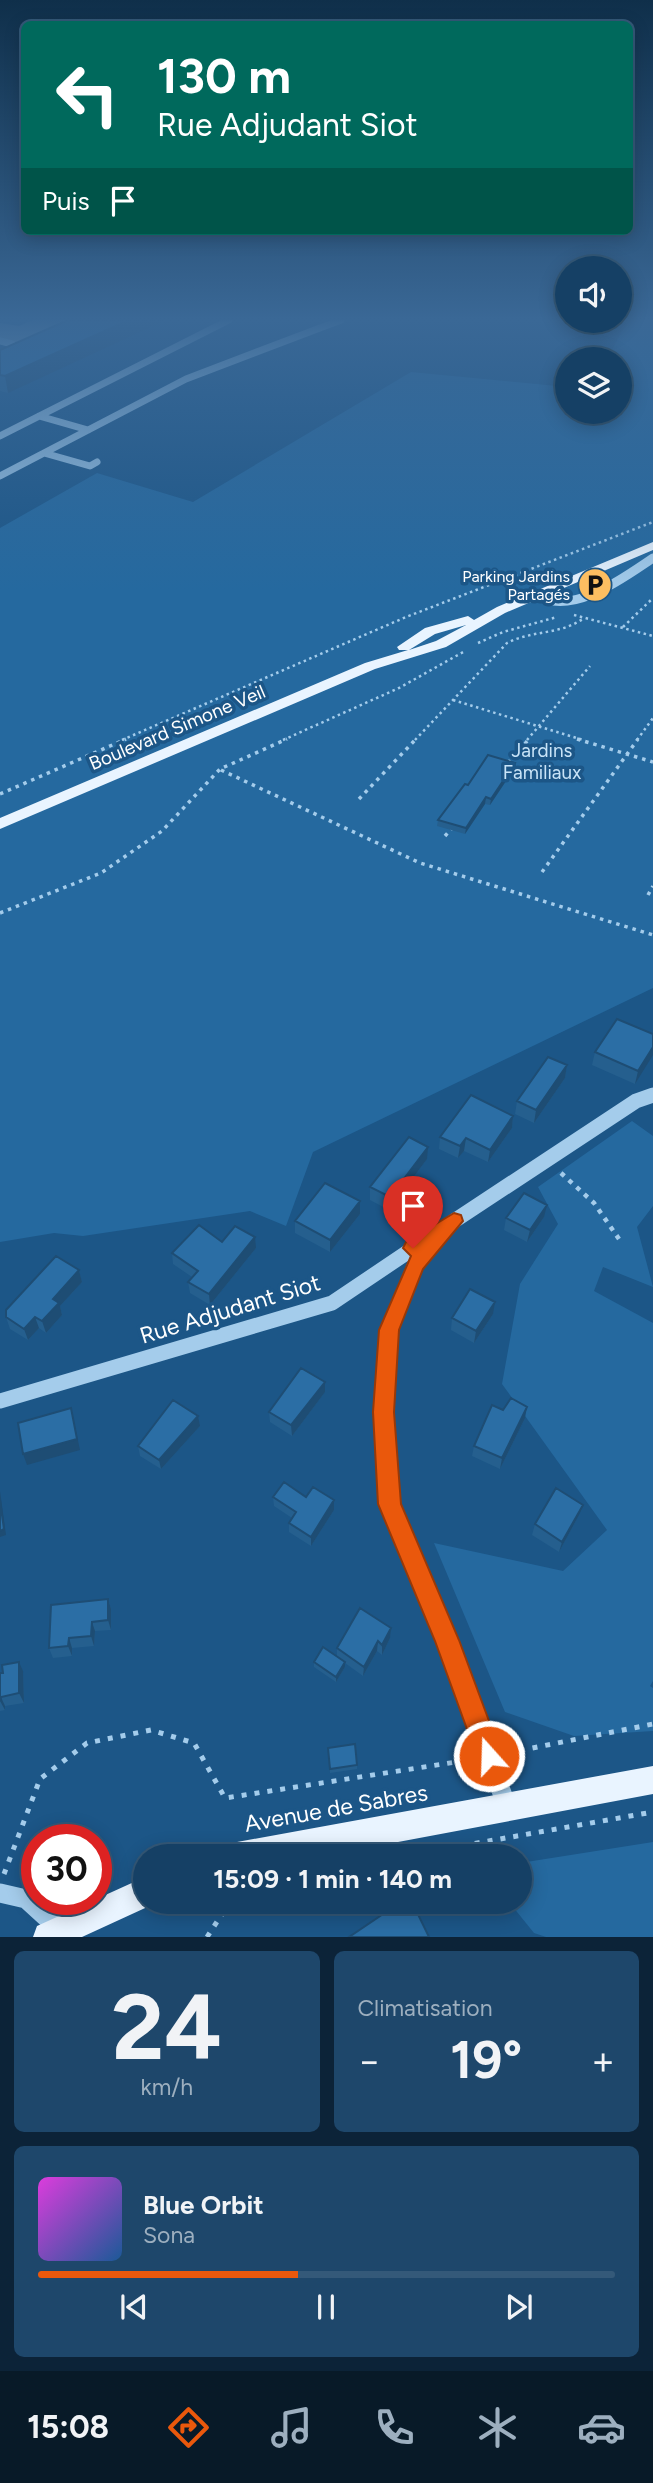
<!DOCTYPE html>
<html lang="fr">
<head>
<meta charset="utf-8">
<style>
  :root { --surface:#154065; --page:#1e476b; --text:#f1f3f6; --muted:#9dafbf; --line:#345979; --accent:#ea580c }
  body { margin:0; font-family:Figtree,sans-serif; background:var(--page); color:var(--text); height:100vh; display:flex; flex-direction:column; font-size:26px; white-space:nowrap }
  * { box-sizing:border-box; margin:0 }
  p { font-size:23px; color:var(--muted) }
  .icon { flex:none; width:38px; height:38px; fill:none; stroke:currentColor; stroke-width:2; stroke-linecap:round; stroke-linejoin:round }
  .map { position:relative; height:1937px; overflow:hidden }
  .sheet { display:flex; flex-direction:column; gap:14px; padding:14px; background:#0c2338; flex:1 }
  .sheet>* { flex:none }
  .hud { position:absolute; left:21px; top:21px; width:612px; height:214px; border-radius:10px; box-shadow:0 4px 18px #0003,0 0 0 2px var(--line); background:#00695c; color:#fff; overflow:hidden }
  .controls { position:absolute; left:555px; top:256px; display:grid; gap:14px }
  .controls a { display:grid; place-items:center; width:77px; height:77px; border-radius:50%; background:var(--surface); box-shadow:0 4px 18px #0003,0 0 0 2px var(--line); font-size:35px }
  .speed { position:absolute; left:21px; top:1824px; display:flex; gap:14px; font-size:35px; font-weight:700; text-align:center }
  .speed>* { display:grid; place-content:center; width:91px; height:91px; border-radius:50%; background:var(--surface); box-shadow:0 4px 18px #0003,0 0 0 2px var(--line); line-height:1 }
  .speed .limit { border:10px solid #d22; background:#fff; color:#111 }
  .pin { position:absolute; display:grid; place-items:center; width:60px; height:60px; color:#fff; margin:-72px -30px; border-radius:50% 50% 50% 0; rotate:-45deg; box-shadow:0 0 7px #0007 }
  .pin .icon { rotate:45deg }
  .me { position:absolute; width:77px; margin:-38px; rotate:340deg; stroke-linejoin:round; filter:drop-shadow(0 0 5px #0008) }
  .turn { display:flex; align-items:center; gap:24px; height:147px; padding:0 21px; font-size:32px }
  .turn .icon { width:91px; height:91px; stroke-width:2.5 }
  .turn b { display:block; font-size:49px; line-height:60px }
  .then { display:flex; align-items:center; height:66px; padding:0 21px; background:#0003; gap:14px; font-size:26px }
  .big { font-size:52px; font-weight:700; line-height:1.1 }
  .sheet .card { flex:1; display:flex; flex-direction:column; justify-content:center; gap:10px; min-width:0; padding:0 24px; border-radius:10px; background:var(--page) }
  .sheet .dial { align-items:center; gap:0 }
  .dial b { font-size:91px; line-height:1 }
  .song { display:flex; align-items:center; gap:21px }
  .cover { width:84px; height:84px; border-radius:10px; background:linear-gradient(135deg,hsl(300 70% 55%),hsl(210 70% 35%)) }
  .played { height:7px; border-radius:4px; background:linear-gradient(90deg,var(--accent) 45%,var(--line) 45%) }
  .keys { display:flex; justify-content:space-around; direction:ltr }
  .heat { display:flex; justify-content:space-between; align-items:center; font-size:38px; direction:ltr }
  .sheet .tiles { flex:1; display:grid; gap:14px; grid-template-columns:1fr 1fr }
  .card:last-child { grid-column:span 2 }
  .trip { position:absolute; left:133px; top:1844px; width:399px; height:70px; border-radius:35px; background:var(--surface); box-shadow:0 4px 18px #0003,0 0 0 2px var(--line); font-weight:700; line-height:70px; text-align:center }
  .menu { display:flex; height:112px; justify-content:space-around; align-items:center; background:#081a28; color:var(--muted) }
  .menu .icon { width:49px; height:49px }
  .menu .on { color:var(--accent) }
  .menu b { font-size:32px; color:var(--text) }
  .map>svg:first-child { display:block }
  .green { fill:#25699f }
  .lines { fill:none; stroke-linecap:round; stroke-linejoin:round }
  .taxiway { fill:#8eaac3; fill-rule:evenodd }
  .path-far3 { stroke:#a4cceb; stroke-width:2.5; stroke-dasharray:2.5 3.5; stroke-linecap:butt }
  .path-far2 { stroke:#a4cceb; stroke-width:3.5; stroke-dasharray:3.5 5; stroke-linecap:butt }
  .path-far1 { stroke:#a4cceb; stroke-width:4.5; stroke-dasharray:4.5 6; stroke-linecap:butt }
  .path { stroke:#a4cceb; stroke-width:5; stroke-dasharray:5 8; stroke-linecap:butt }
  .minor-far3 { stroke:#a4cceb; stroke-width:7 }
  .minor-far2 { stroke:#a4cceb; stroke-width:9 }
  .minor-far1 { stroke:#a4cceb; stroke-width:15 }
  .minor { stroke:#a4cceb; stroke-width:19 }
  .major { fill:#e9f4ff; fill-rule:evenodd }
  .wall { fill:#255f8e }
  .shaded-wall { fill:#1e4d74 }
  .building { fill:#2b6ea5; stroke:#1e4d74; stroke-width:2 }
  .route { fill:#ea580c; stroke:#983908; stroke-width:2 }
  .labels { text-anchor:middle; stroke-width:7; stroke-linejoin:round; paint-order:stroke }
  .far-poi-label { font-size:16px; fill:#fff; stroke:#1c5687; text-anchor:end }
  .street-label { font-size:19px; fill:#fff; stroke:#1c5687 }
  .park-label { font-size:19px; fill:#c9e4f8; stroke:#1c5687 }
  .near-street-label { font-size:23px; fill:#fff; stroke:#1c5687 }
</style>
</head>
<body>
<div class="map">
<svg width="653" height="1937" viewBox="0 0 653 1937">
  <rect width="100%" height="100%" fill="#1c5687"/>
  <path class="green" d="M 628,320 L 653,320 L 653,988 L 313,1152 L 286,1226 L 250,1211 L 83,1236 L 54,1233 L 0,1242 L 0,528 L 97,473 L 193,502 L 411,372 L 567,387 L 567,411 L 620,411 L 620,359 L 607,359 Z
    M 632,1121 L 653,1136 L 653,1206 L 637,1227 L 653,1287 L 603,1267 L 594,1291 L 653,1323 L 653,1681 L 650,1686 L 653,1688 L 653,1731 L 574,1736 L 505,1712 L 434,1543 L 563,1571 L 607,1530 L 502,1384 L 520,1284 L 558,1224 L 538,1187 Z
    M 653,1842 L 653,1937 L 546,1937 L 534,1933 L 509,1902 L 520,1902 L 520,1863 Z"/>
  <g class="lines">
    <path class="taxiway" d="M 33,320 L 70,320 C 56,341 23,344 0,341 L 0,323 L 19,326 Z"/>
    <path class="path-far3" d="M 574,615 L 653,636
      M 623,627 L 653,598
      M 478,643 L 503,632 L 557,617
      M 453,700 L 583,740
      M 122,740 L 406,617 L 653,522
      M 283,740 L 399,688 L 465,651
      M 415,740 L 507,643 C 532,630 561,635 584,618
      M 527,740 L 590,666
      M 637,740 L 653,718"/>
    <path class="path-far2" d="M 577,739 L 653,762
      M 508,763 L 529,739
      M 221,770 L 420,863 L 653,935
      M 0,794 L 126,739
      M 359,799 L 416,739
      M 445,836 L 453,827
      M 542,872 L 638,739
      M 648,895 L 653,886
      M 0,913 L 101,873 L 162,831 L 220,769 L 287,739"/>
    <path class="path-far1" d="M 561,1173 L 594,1203 L 619,1239"/>
    <path class="path" d="M 507,1753 L 653,1724
      M 398,1857 L 653,1812
      M 4,1874 L 40,1779 L 87,1743 L 151,1730 L 194,1743 L 225,1798 L 469,1760
      M 207,1937 L 230,1902"/>
    <path class="minor-far3" d="M 0,341 L 12,344
      M 39,416 L 88,430
      M 0,436 L 229,320
      M 44,453 L 90,466 L 97,462
      M 0,476 L 186,379 L 341,320"/>
    <path class="minor-far2" d="M 536,595 C 572,617 623,578 653,558"/>
    <path class="minor-far1" d="M 0,1401 L 332,1303 L 436,1233
      M 385,1435 L 383,1412 L 389,1330 L 415,1264 L 454,1221 L 636,1101 L 653,1095"/>
    <path class="minor" d="M 384,1433 L 389,1504 L 447,1640 L 507,1807
      M 0,1893 L 26,1899 L 60,1930"/>
    <path class="major" d="M 653,542 L 653,550 L 505,613 L 446,647 L 375,669 L 0,829 L 0,818 L 365,663 L 408,650 L 399,650 L 397,647 L 425,628 L 468,616 L 474,620 L 497,607 ZM 466,625 L 436,641 L 409,650 L 435,634 Z
      M 653,1766 L 653,1794 L 318,1857 L 222,1857 L 227,1847 L 237,1842 Z
      M 145,1877 L 145,1902 L 156,1903 L 82,1937 L 33,1937 L 37,1926 Z"/>
  </g>
  <path class="wall" d="M 68,320 L 8,393 L 0,391 L 0,350 Z
    M 514,769 L 490,805 L 485,804 L 465,834 L 437,826 L 438,820 L 468,785 Z
    M 653,1034 L 635,1084 L 592,1065 L 595,1052 Z
    M 567,1065 L 565,1078 L 534,1123 L 515,1114 L 517,1101 Z
    M 513,1116 L 512,1128 L 488,1162 L 464,1151 L 458,1158 L 439,1149 L 440,1137 Z
    M 427,1159 L 389,1210 L 370,1200 L 370,1187 Z
    M 360,1201 L 360,1214 L 330,1252 L 295,1233 L 295,1221 Z
    M 544,1217 L 527,1242 L 504,1230 L 506,1218 Z
    M 222,1242 L 256,1248 L 210,1305 L 190,1293 L 188,1282 L 192,1277 L 173,1264 L 172,1253 Z
    M 79,1270 L 82,1282 L 60,1306 L 62,1315 L 46,1333 L 39,1328 L 28,1340 L 10,1329 L 6,1317 Z
    M 493,1314 L 474,1343 L 451,1330 L 452,1318 Z
    M 325,1392 L 292,1436 L 270,1422 L 269,1412 Z
    M 525,1418 L 500,1469 L 472,1456 L 474,1446 Z
    M 200,1426 L 161,1469 L 140,1456 L 138,1446 Z
    M 273,1497 L 306,1497 L 334,1500 L 334,1510 L 311,1546 L 289,1532 L 289,1523 L 292,1518 L 274,1506 Z
    M 579,1515 L 559,1552 L 532,1535 L 535,1524 Z
    M 108,1599 L 111,1609 L 111,1630 L 95,1631 L 94,1646 L 72,1648 L 72,1656 L 53,1658 L 49,1648 Z
    M 390,1638 L 382,1655 L 377,1651 L 363,1676 L 345,1663 L 345,1667 L 336,1682 L 314,1667 L 314,1662 L 337,1657 L 337,1648 Z
    M 23,1671 L 24,1703 L 5,1706 L 5,1710 L 0,1711 L 0,1673 Z
    M 328,1753 L 357,1765 L 357,1769 L 330,1773 Z"/>
  <path class="shaded-wall" d="M 129,320 L 166,320 L 8,393 L 5,376 Z
    M 515,763 L 514,769 L 490,805 L 491,799 Z
    M 486,797 L 485,804 L 465,834 L 466,828 Z
    M 653,1047 L 653,1055 L 635,1084 L 638,1071 Z
    M 567,1065 L 565,1078 L 534,1123 L 536,1110 Z
    M 513,1116 L 512,1128 L 488,1162 L 490,1150 Z
    M 466,1138 L 464,1151 L 458,1158 L 460,1146 Z
    M 428,1147 L 427,1159 L 389,1210 L 390,1197 Z
    M 360,1201 L 360,1214 L 330,1252 L 330,1240 Z
    M 547,1205 L 544,1217 L 527,1242 L 530,1230 Z
    M 255,1237 L 256,1248 L 210,1305 L 209,1294 Z
    M 79,1270 L 82,1282 L 60,1306 L 62,1315 L 46,1333 L 42,1321 L 53,1299 Z
    M 495,1302 L 493,1314 L 474,1343 L 476,1331 Z
    M 35,1317 L 39,1328 L 28,1340 L 24,1329 Z
    M 325,1382 L 325,1392 L 292,1436 L 291,1425 Z
    M 527,1407 L 525,1418 L 500,1469 L 502,1458 Z
    M 71,1408 L 80,1450 L 27,1465 L 23,1454 Z
    M 198,1416 L 200,1426 L 161,1469 L 159,1460 Z
    M 0,1491 L 6,1535 L 0,1537 Z
    M 334,1500 L 334,1510 L 311,1546 L 311,1537 Z
    M 583,1505 L 579,1515 L 559,1552 L 562,1542 Z
    M 108,1599 L 111,1609 L 111,1630 L 108,1620 Z
    M 92,1622 L 95,1631 L 94,1646 L 91,1636 Z
    M 391,1628 L 390,1638 L 382,1655 L 382,1645 Z
    M 69,1638 L 72,1648 L 72,1656 L 68,1646 Z
    M 378,1641 L 377,1651 L 363,1676 L 364,1667 Z
    M 19,1662 L 23,1671 L 24,1703 L 19,1693 Z
    M 345,1662 L 345,1667 L 336,1682 L 336,1677 Z
    M 1,1697 L 5,1706 L 5,1710 L 0,1701 Z"/>
  <path class="building" d="M 68,320 L 129,320 L 5,376 L 0,375 L 0,350 Z
    M 488,755 L 515,763 L 491,799 L 486,797 L 466,828 L 438,820 L 465,784 L 468,785 Z
    M 617,1019 L 653,1034 L 653,1047 L 638,1071 L 595,1052 Z
    M 548,1057 L 567,1065 L 536,1110 L 517,1101 Z
    M 471,1095 L 513,1116 L 490,1150 L 466,1138 L 460,1146 L 440,1137 Z
    M 409,1137 L 428,1147 L 390,1197 L 370,1187 Z
    M 325,1183 L 360,1201 L 330,1240 L 295,1221 Z
    M 524,1193 L 547,1205 L 530,1230 L 506,1218 Z
    M 199,1225 L 222,1242 L 235,1226 L 255,1237 L 209,1294 L 188,1282 L 198,1271 L 172,1253 Z
    M 56,1256 L 79,1270 L 53,1299 L 59,1303 L 42,1321 L 35,1317 L 24,1329 L 6,1317 L 6,1310 Z
    M 470,1289 L 495,1302 L 476,1331 L 452,1318 Z
    M 301,1368 L 325,1382 L 291,1425 L 269,1412 Z
    M 511,1398 L 527,1407 L 502,1458 L 474,1446 L 492,1405 L 503,1410 Z
    M 173,1400 L 198,1416 L 159,1460 L 138,1446 Z
    M 71,1408 L 77,1439 L 23,1454 L 18,1423 Z
    M 284,1482 L 306,1497 L 313,1487 L 334,1500 L 311,1537 L 289,1523 L 296,1512 L 273,1497 Z
    M 556,1488 L 583,1505 L 562,1542 L 535,1524 Z
    M 0,1501 L 4,1529 L 0,1531 Z
    M 108,1599 L 108,1620 L 92,1622 L 91,1636 L 69,1638 L 68,1646 L 49,1648 L 51,1605 Z
    M 360,1608 L 391,1628 L 382,1645 L 378,1641 L 364,1667 L 337,1648 Z
    M 323,1647 L 345,1662 L 336,1677 L 314,1662 Z
    M 19,1662 L 19,1693 L 1,1697 L 0,1701 L 0,1673 L 3,1673 L 2,1665 Z
    M 355,1744 L 357,1765 L 330,1769 L 328,1748 Z
    M 401,1902 L 412,1902 L 429,1937 L 349,1937 Z"/>
  <linearGradient id="sky" x2="0" y2="1"><stop stop-color="#0f2f4a"/><stop offset="0.54" stop-color="#3a6896"/><stop offset="1" stop-color="#3a6896" stop-opacity="0"/></linearGradient>
  <rect width="653" height="591" fill="url(#sky)"/>
  <path class="route" d="M 454,1213 L 461,1215 L 463,1221 L 423,1269 L 399,1330 L 394,1412 L 401,1504 L 459,1640 L 502,1756 L 498,1765 L 489,1769 L 480,1765 L 435,1641 L 378,1504 L 373,1412 L 379,1330 L 411,1256 L 403,1248 L 406,1242 Z"/>
  <defs>
    <g id="parking-disc" transform="scale(1.75)"><circle r="9.5" fill="#fcbe61" stroke="#1c5687"/><path d="M-3.5-5.5H1a3.5 3.5 0 0 1 0 7H-1V5.5H-3.5ZM-1-3.4V-.6H.8a1.4 1.4 0 0 0 0-2.8Z" fill="#111"/></g>
  </defs>
  <g fill-rule="evenodd">
    <use href="#parking-disc" x="595" y="585"/>
  </g>
  <g class="labels">
    <g class="far-poi-label">
      <text x="570" y="582">Parking Jardins<tspan x="570" dy="18">Partagés</tspan></text>
    </g>
    <g class="street-label">
      <text transform="translate(177 727) rotate(-23)" y="7">Boulevard Simone Veil</text>
    </g>
    <g class="park-label">
      <text x="542" y="757">Jardins<tspan x="542" dy="22">Familiaux</tspan></text>
    </g>
    <g class="near-street-label">
      <text transform="translate(230 1309) rotate(-17)" y="8">Rue Adjudant Siot</text>
      <text transform="translate(336 1808) rotate(-10)" y="8">Avenue de Sabres</text>
    </g>
  </g>
</svg>
<div class="controls">
<a><svg class="icon" aria-label="sound" viewBox="0 0 24 24"><path d="M4 9h4l5-4v14l-5-4H4zM17 9q2 3 0 6"/></svg></a>
<a><svg class="icon" aria-label="layers" viewBox="0 0 24 24"><path d="M12 4l9 5-9 5-9-5zM3 14l9 5 9-5"/></svg></a>
</div>
<div class="speed"><div class="limit">30</div></div>
<div class="pin" style="left:413px;top:1248px;background:#d93025"><svg class="icon" aria-label="arrive" viewBox="0 0 24 24"><path d="M6 21V4h12l-3 4 3 4H6"/></svg></div>
<svg class="me" style="left:489px;top:1756px" viewBox="-20 -20 40 40"><circle r="17" fill="#ea580c" stroke="#fff" stroke-width="3"/><path d="M0-11L8 9 0 5-8 9z" fill="#fff"/></svg>
<div class="trip">15:09 · 1 min · 140 m</div>
<div class="hud">
<div class="turn"><svg class="icon" aria-label="left" viewBox="0 0 24 24"><path d="M17 20v-9H6M10 6l-5 5 5 5"/></svg><div><b>130 m</b>Rue Adjudant Siot</div></div>
<div class="then">Puis<svg class="icon" aria-label="arrive" viewBox="0 0 24 24"><path d="M6 21V4h12l-3 4 3 4H6"/></svg></div>
</div>
</div>
<section class="sheet">
<div class="tiles">
<div class="card dial"><b>24</b><p>km/h</p></div>
<div class="card"><p>Climatisation</p>
<div class="heat"><a>−</a><b class="big">19°</b><a>+</a></div>
</div>
<div class="card">
<div class="song"><i class="cover"></i><div><b>Blue Orbit</b><p>Sona</p></div></div>
<div class="played"></div>
<div class="keys"><svg class="icon" aria-label="previous" viewBox="0 0 24 24"><path d="M18 5L8 12l10 7zM5 5v14"/></svg><svg class="icon" aria-label="pause" viewBox="0 0 24 24"><path d="M8 5v14M16 5v14"/></svg><svg class="icon" aria-label="next" viewBox="0 0 24 24"><path d="M6 5l10 7-10 7zM19 5v14"/></svg></div>
</div>
</div>
</section>
<nav class="menu">
<b>15:08</b>
<svg class="icon on" aria-label="directions" viewBox="0 0 24 24"><path d="M12 3l9 9-9 9-9-9zM9 14v-3h6M13 9l2 2-2 2"/></svg>
<svg class="icon" aria-label="music" viewBox="0 0 24 24"><path d="M9 18V5l10-2v13"/><circle cx="6" cy="18" r="3"/><circle cx="16" cy="16" r="3"/></svg>
<svg class="icon" aria-label="phone" viewBox="0 0 24 24"><path d="M5 4h4l2 5-3 2q2 4 5 5l2-3 5 2v4C11 20 4 13 5 4z"/></svg>
<svg class="icon" aria-label="climate" viewBox="0 0 24 24"><path d="M12 3v18M4 7l16 10M4 17L20 7"/></svg>
<svg class="icon" aria-label="car" viewBox="0 0 24 24"><path d="M5 17H2v-5l4-1 3-4h7l3 4 3 1v5h-3M9 17h6M6 11h13"/><circle cx="7" cy="17" r="2"/><circle cx="17" cy="17" r="2"/></svg>
</nav>
</body>
</html>
